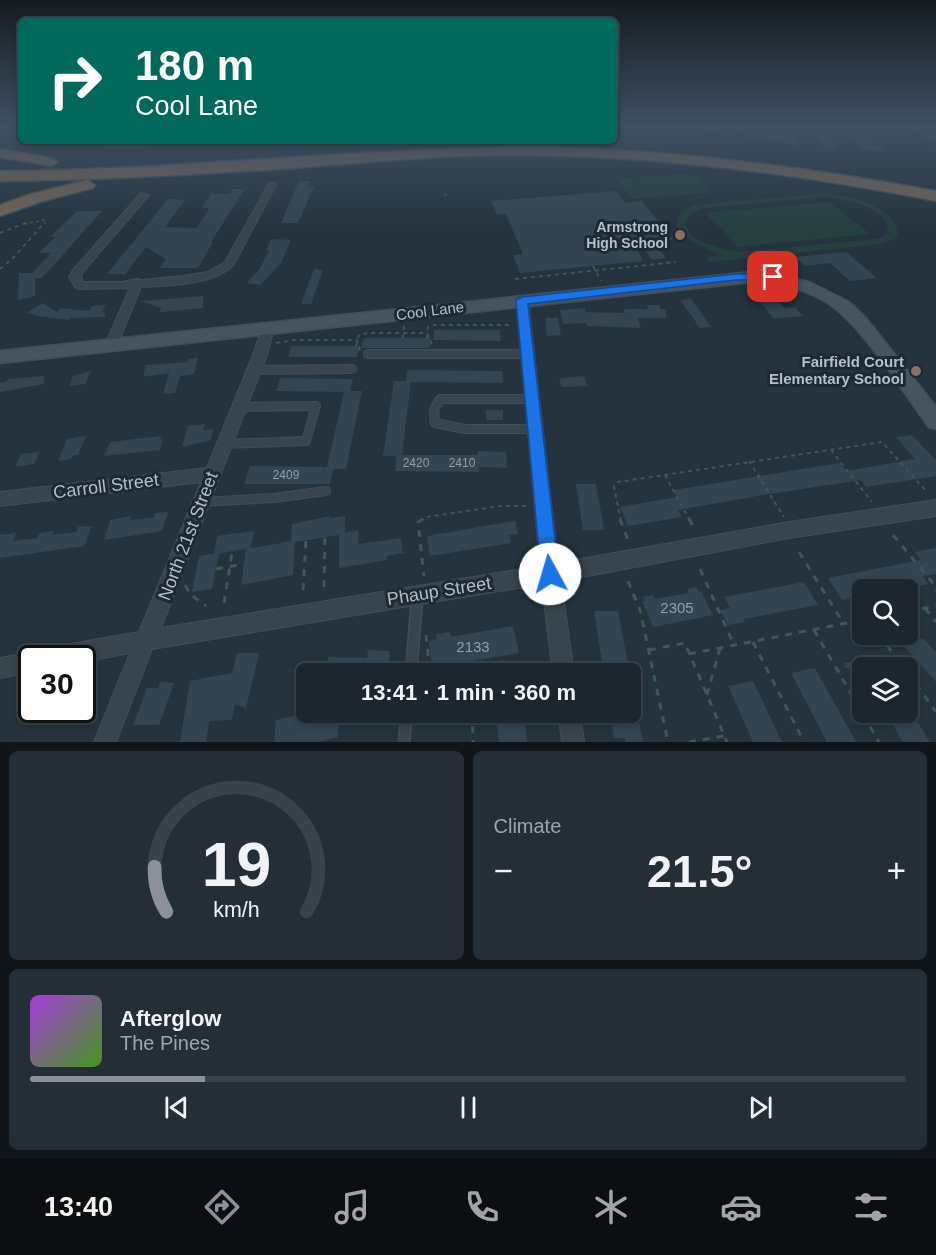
<!DOCTYPE html>
<html lang="en">
<head>
<meta charset="utf-8">
<style>
  :root { --surface:#1b262e; --page:#242e36; --text:#f1f3f6; --muted:#a0a5aa; --line:#39434a; --accent:#8c9099 }
  body { margin:0; font-family:Arial,sans-serif; background:var(--page); color:var(--text); height:100vh; display:flex; flex-direction:column; font-size:22px; white-space:nowrap }
  * { box-sizing:border-box; margin:0 }
  p { font-size:20px; color:var(--muted) }
  .icon { flex:none; width:33px; height:33px; fill:none; stroke:currentColor; stroke-width:2; stroke-linecap:round; stroke-linejoin:round }
  .map { position:relative; height:742px; overflow:hidden }
  .sheet { display:flex; flex-direction:column; gap:9px; padding:9px; background:#0f1519; flex:1 }
  .sheet>* { flex:none }
  .hud { position:absolute; left:18px; top:18px; width:600px; height:126px; border-radius:9px; box-shadow:0 3px 9px #0003,0 0 0 2px var(--line); background:#00695c; color:#fff; overflow:hidden }
  .fabs { position:absolute; left:852px; top:579px; display:grid; gap:12px }
  .fabs a { display:grid; place-items:center; width:66px; height:66px; border-radius:9px; background:var(--surface); box-shadow:0 3px 9px #0003,0 0 0 2px var(--line); font-size:30px }
  .speed { position:absolute; left:18px; top:645px; display:flex; gap:12px; font-size:30px; font-weight:700; text-align:center }
  .speed>* { display:grid; place-content:center; width:78px; height:78px; border-radius:50%; background:var(--surface); box-shadow:0 3px 9px #0003,0 0 0 2px var(--line); line-height:1 }
  .speed .limit { border:3px solid #111; border-radius:9px; background:#fff; color:#111 }
  .pin { position:absolute; display:grid; place-items:center; width:51px; height:51px; color:#fff; margin:-26px; border-radius:12px; box-shadow:0 3px 9px #0006 }
  .me { position:absolute; width:66px; margin:-33px; rotate:354deg; stroke-linejoin:round; filter:drop-shadow(0 0 4px #0008) }
  .turn { display:flex; align-items:center; gap:21px; height:126px; padding:0 18px; font-size:27px }
  .turn .icon { width:78px; height:78px; stroke-width:2.5 }
  .turn b { display:block; font-size:42px; line-height:51px }
  .big { font-size:45px; font-weight:800; line-height:1.1 }
  .sheet .tile { flex:1; display:flex; flex-direction:column; justify-content:center; gap:9px; min-width:0; padding:0 21px; border-radius:9px; background:var(--page) }
  .sheet .dial { align-items:center; gap:0 }
  .dial svg { height:156px; overflow:visible; fill:none; stroke:var(--line); stroke-width:7; stroke-linecap:round; text-anchor:middle }
  .dial text { fill:var(--text); stroke:none }
  .song { display:flex; align-items:center; gap:18px }
  .cover { width:72px; height:72px; border-radius:9px; background:linear-gradient(135deg,hsl(280 70% 55%),hsl(100 70% 35%)) }
  .played { height:6px; border-radius:3px; background:linear-gradient(90deg,var(--accent) 20%,var(--line) 20%) }
  .keys { display:flex; justify-content:space-around; direction:ltr }
  .heat { display:flex; justify-content:space-between; align-items:center; font-size:33px; direction:ltr }
  .sheet .tiles { flex:1; display:grid; gap:9px; grid-template-columns:1fr 1fr }
  .tile:last-child { grid-column:span 2 }
  .trip { position:absolute; left:296px; top:663px; width:345px; height:60px; border-radius:9px; background:var(--surface); box-shadow:0 3px 9px #0003,0 0 0 2px var(--line); font-weight:800; line-height:60px; text-align:center }
  .menu { display:flex; height:96px; justify-content:space-around; align-items:center; background:#0b0f12; color:var(--muted) }
  .menu .icon { width:42px; height:42px }
  .menu .current { color:var(--accent) }
  .menu b { font-size:27px; color:var(--text) }
  .map>svg:first-child { display:block }
  .green { fill:#263f3f; fill-rule:evenodd }
  .building { fill:#334552 }
  .lines { fill:none; stroke-linecap:round; stroke-linejoin:round }
  .lane-far1-casing { stroke:#414e57; stroke-width:10 }
  .lane-casing { stroke:#414e57; stroke-width:13 }
  .street-casing { stroke:#414e57; stroke-width:2 }
  .secondary-casing { stroke:#414e57; stroke-width:3 }
  .highway-casing { stroke:#434f59; stroke-width:3 }
  .path-far2 { stroke:#3f5756; stroke-width:1.5; stroke-dasharray:3 3; stroke-linecap:butt }
  .path-far1 { stroke:#3f5756; stroke-width:2; stroke-dasharray:4 4; stroke-linecap:butt }
  .path { stroke:#3f5756; stroke-width:3; stroke-dasharray:7 7; stroke-linecap:butt }
  .lane-far1 { stroke:#38454e; stroke-width:8 }
  .lane { stroke:#38454e; stroke-width:10 }
  .street { fill:#38454e; fill-rule:evenodd }
  .secondary { fill:#465461; fill-rule:evenodd }
  .highway { fill:#746455; fill-rule:evenodd }
  .route { fill:#1a73e8; stroke:#114b97; stroke-width:1.5 }
  .education-dot { fill:#8d6e63; stroke:#1d2a33; stroke-width:2 }
  .labels { text-anchor:middle; stroke-width:6; stroke-linejoin:round; paint-order:stroke }
  .number-label { font-size:12px; fill:#929faa }
  .far-poi-label { font-size:14px; font-weight:bold; fill:#b4bfc9; stroke:#1d2a33; text-anchor:end }
  .street-label { font-size:15px; fill:#b4bfc9; stroke:#1d2a33 }
  .poi-label { font-size:15px; font-weight:bold; fill:#b4bfc9; stroke:#1d2a33; text-anchor:end }
  .near-number-label { font-size:15px; fill:#929faa }
  .near-street-label { font-size:18px; fill:#b4bfc9; stroke:#1d2a33 }
</style>
</head>
<body>
<div class="map">
<svg width="936" height="742" viewBox="0 0 936 742">
  <rect width="100%" height="100%" fill="#24333e"/>
  <path class="green" d="M 692,173 L 711,192 L 632,199 L 617,179 Z
    M 811,194 C 836,192 897,203 898,234 L 895,239 L 882,244 L 710,262 L 706,257 L 720,255 L 692,242 L 676,226 L 680,213 L 694,205 ZM 825,197 C 842,198 892,208 887,233 L 879,238 L 870,240 L 735,252 L 702,242 L 691,234 L 685,223 L 690,214 L 704,208 Z
    M 829,202 L 870,234 L 737,247 L 706,213 Z"/>
  <path class="building" d="M 739,125 L 788,125 L 796,134 L 799,145 L 745,138 Z
    M 840,131 L 858,131 L 886,152 L 865,150 Z
    M 299,181 L 311,181 L 307,187 L 314,187 L 298,223 L 281,223 Z
    M 233,189 L 245,189 L 211,242 L 213,242 L 198,268 L 159,268 L 166,259 L 146,247 L 125,274 L 107,274 L 168,199 L 185,200 L 165,227 L 197,228 L 209,208 L 202,208 L 210,194 L 230,194 Z
    M 616,191 L 625,203 L 642,201 L 673,240 L 654,242 L 666,258 L 652,260 L 643,247 L 638,250 L 643,261 L 520,273 L 513,255 L 523,254 L 506,214 L 497,215 L 491,201 Z
    M 77,211 L 102,211 L 45,275 L 41,278 L 35,278 L 35,296 L 18,300 L 19,273 L 32,273 L 51,253 L 39,253 L 55,237 L 50,237 Z
    M 271,239 L 291,240 L 281,263 L 260,285 L 247,283 L 260,268 L 269,250 L 266,250 Z
    M 846,252 L 877,278 L 850,281 L 830,263 L 805,266 L 796,257 Z
    M 314,269 L 323,270 L 311,304 L 301,304 Z
    M 767,290 L 784,308 L 795,307 L 803,316 L 774,319 L 753,293 Z
    M 203,296 L 203,308 L 174,311 L 160,312 L 161,308 L 140,301 Z
    M 691,299 L 711,327 L 700,328 L 680,300 Z
    M 43,303 L 57,312 L 61,308 L 89,311 L 92,306 L 106,305 L 102,312 L 105,313 L 105,317 L 68,318 L 71,320 L 36,316 L 28,312 Z
    M 647,305 L 659,305 L 661,309 L 666,309 L 666,318 L 638,318 L 641,328 L 587,326 L 586,323 L 563,324 L 560,310 L 585,308 L 586,312 L 623,313 L 625,309 L 648,309 Z
    M 545,318 L 558,318 L 561,335 L 547,336 Z
    M 434,330 L 500,330 L 501,341 L 433,340 Z
    M 364,338 L 431,338 L 430,348 L 361,348 Z
    M 291,346 L 360,346 L 357,357 L 288,357 Z
    M 198,358 L 194,374 L 180,376 L 175,393 L 163,394 L 169,373 L 143,377 L 146,365 L 187,362 L 188,359 Z
    M 407,370 L 502,371 L 503,383 L 411,382 L 402,455 L 478,455 L 478,451 L 506,452 L 507,468 L 479,467 L 479,472 L 395,471 L 396,456 L 383,456 L 394,381 L 406,381 Z
    M 91,371 L 85,384 L 69,386 L 73,376 Z
    M 44,376 L 44,384 L 0,392 L 0,383 L 6,382 L 8,379 Z
    M 584,376 L 588,386 L 562,387 L 559,378 Z
    M 280,378 L 353,379 L 350,391 L 362,391 L 346,469 L 333,469 L 330,484 L 244,484 L 250,466 L 327,467 L 344,392 L 276,391 Z
    M 486,410 L 503,410 L 503,420 L 486,420 Z
    M 205,424 L 203,430 L 213,429 L 211,440 L 182,447 L 188,426 Z
    M 912,435 L 936,460 L 936,476 L 866,487 L 861,480 L 763,495 L 678,510 L 682,517 L 628,526 L 620,507 L 677,497 L 674,490 L 686,488 L 840,463 L 846,471 L 915,459 L 896,437 Z
    M 86,436 L 78,455 L 73,455 L 71,459 L 58,461 L 67,439 Z
    M 161,436 L 160,439 L 163,439 L 160,450 L 104,456 L 110,442 Z
    M 40,452 L 34,464 L 15,467 L 21,454 Z
    M 576,484 L 596,484 L 604,530 L 583,530 Z
    M 168,512 L 162,531 L 104,540 L 110,520 L 131,516 L 130,520 L 153,518 L 155,513 Z
    M 330,516 L 330,518 L 345,516 L 345,533 L 358,530 L 359,544 L 401,538 L 403,553 L 387,556 L 387,560 L 339,568 L 339,535 L 295,542 L 293,575 L 241,585 L 246,549 L 214,554 L 217,536 L 254,531 L 251,548 L 276,544 L 291,541 L 292,524 Z
    M 515,521 L 518,534 L 509,535 L 511,543 L 429,556 L 427,536 Z
    M 92,526 L 84,546 L 0,558 L 0,535 L 16,533 L 13,541 L 37,538 L 39,533 L 54,531 L 52,535 L 76,532 L 78,527 Z
    M 936,548 L 936,574 L 922,576 L 928,584 L 898,590 L 855,590 L 860,597 L 842,600 L 828,578 L 921,560 L 915,552 Z
    M 219,553 L 212,589 L 192,592 L 199,556 Z
    M 804,582 L 818,605 L 744,619 L 745,622 L 728,625 L 720,610 L 730,608 L 724,597 Z
    M 696,587 L 699,592 L 701,591 L 713,615 L 653,627 L 642,601 L 645,601 L 643,597 L 653,595 L 655,599 L 689,593 L 687,589 Z
    M 594,611 L 618,611 L 630,674 L 604,674 Z
    M 513,626 L 519,653 L 432,668 L 429,641 L 437,639 L 436,634 L 450,632 L 451,637 Z
    M 923,638 L 936,652 L 936,682 L 905,647 Z
    M 368,650 L 390,651 L 388,674 L 325,674 L 328,657 L 367,658 Z
    M 237,653 L 259,653 L 246,708 L 235,704 L 232,720 L 209,721 L 206,742 L 180,742 L 190,681 L 232,673 Z
    M 876,657 L 883,668 L 845,668 L 844,663 Z
    M 815,668 L 856,742 L 827,742 L 791,673 Z
    M 753,681 L 782,742 L 753,742 L 728,686 Z
    M 160,682 L 174,683 L 159,725 L 133,725 L 147,688 L 158,688 Z
    M 310,712 L 339,712 L 338,737 L 319,742 L 274,742 L 276,720 Z
    M 496,712 L 524,712 L 527,742 L 499,742 Z
    M 610,712 L 637,712 L 643,742 L 625,742 L 625,738 L 614,738 Z
    M 885,712 L 911,712 L 930,742 L 903,742 Z"/>
  <g class="lines">
    <g class="lane-far1-casing">
      <path id="lane-far1" d="M 368,354 L 527,354
        M 254,370 L 352,369
        M 532,399 L 440,399 L 434,410 L 435,423 L 465,429 L 534,429
        M 224,444 L 306,441 L 316,406 L 239,407
        M 202,502 L 274,498 L 326,491"/>
    </g>
    <g class="lane-casing">
      <path id="lane" d="M 411,674 L 417,598
        M 404,742 L 407,712"/>
    </g>
    <g class="street-casing">
      <path id="street" d="M 704,125 L 712,125 L 715,130 L 708,132 Z
        M 806,125 L 814,125 L 834,144 L 834,148 L 828,148 Z
        M 909,125 L 917,125 L 936,138 L 936,144 Z
        M 156,141 L 195,141 L 191,143 L 132,147 L 103,146 L 99,144 L 103,142 Z
        M 272,182 L 276,185 L 233,266 C 210,286 170,285 141,287 L 117,345 L 111,349 L 106,348 L 105,345 L 130,288 L 79,289 L 75,287 L 69,277 L 73,270 L 141,193 L 149,195 L 82,273 L 81,277 L 83,282 L 122,282 L 138,279 L 142,280 L 182,276 L 208,272 L 225,262 L 268,185 Z
        M 522,296 L 528,300 L 558,563 L 789,522 L 936,500 L 936,516 L 789,538 L 561,581 L 574,674 L 553,674 L 542,584 L 152,649 L 116,742 L 94,742 L 130,653 L 82,662 L 82,658 L 32,658 L 32,672 L 0,678 L 0,658 L 32,652 L 39,655 L 41,651 L 48,648 L 139,632 L 201,482 L 0,506 L 0,492 L 207,468 L 253,355 L 262,328 L 268,324 L 274,328 L 267,355 L 161,628 L 540,566 L 516,300 Z
        M 558,712 L 580,712 L 584,742 L 562,742 Z"/>
    </g>
    <g class="secondary-casing">
      <path id="secondary" d="M 761,271 L 809,282 L 849,302 L 865,317 L 936,407 L 936,429 L 929,427 C 902,391 860,321 823,300 C 803,289 782,285 761,281 L 0,363 L 0,351 Z"/>
    </g>
    <g class="highway-casing">
      <path id="highway" d="M 551,147 C 681,151 808,167 936,191 L 936,201 C 790,172 644,154 495,155 C 427,156 360,163 293,168 C 195,175 98,180 0,181 L 0,171 C 184,170 367,146 551,147 Z
        M 0,149 L 51,158 L 58,162 L 51,166 L 0,157 Z
        M 87,180 L 95,185 L 93,188 L 43,201 L 0,216 L 0,205 L 31,194 Z"/>
    </g>
    <path class="path-far2" d="M 444,195 L 449,194
      M 24,224 L 45,220 L 45,224"/>
    <path class="path-far1" d="M 0,233 L 28,222
      M 593,266 L 601,281
      M 0,269 L 13,258 L 45,222
      M 515,279 L 676,262
      M 403,338 L 404,326
      M 427,338 L 428,327 L 434,325 L 512,325
      M 276,343 L 294,340 L 357,340 L 360,351
      M 356,346 L 359,335 L 367,333 L 427,333 L 432,344
      M 831,450 L 872,502
      M 749,461 L 784,517
      M 665,475 L 690,521
      M 420,521 L 426,517 L 501,506 L 527,506
      M 621,521 L 614,487 L 618,482 L 882,442 L 927,492"/>
    <path class="path" d="M 423,519 L 418,522 L 424,576
      M 620,519 L 629,543
      M 689,519 L 696,531
      M 893,535 L 932,582 L 936,591
      M 799,552 L 844,624
      M 216,569 L 244,564
      M 700,569 L 734,645
      M 628,581 L 640,610 L 668,742
      M 185,585 L 190,594 L 206,606
      M 324,587 L 325,537
      M 303,590 L 306,540
      M 224,603 L 232,553
      M 925,608 L 936,622
      M 908,611 L 936,606
      M 814,630 L 879,742
      M 879,634 L 903,668
      M 426,635 L 430,674
      M 753,642 L 804,742
      M 649,650 L 685,643 L 727,742
      M 689,654 L 862,620
      M 908,673 L 936,712
      M 707,695 L 720,648
      M 472,712 L 473,742
      M 689,742 L 724,736"/>
    <use href="#lane-far1" class="lane-far1"/>
    <use href="#lane" class="lane"/>
    <use href="#street" class="street"/>
    <use href="#secondary" class="secondary"/>
    <use href="#highway" class="highway"/>
  </g>
  <linearGradient id="sky" x2="0" y2="1"><stop stop-color="#141c22"/><stop offset="0.55" stop-color="#3f5063"/><stop offset="1" stop-color="#3f5063" stop-opacity="0"/></linearGradient>
  <rect width="936" height="229" fill="url(#sky)"/>
  <path class="route" d="M 736,274 L 773,274 L 779,277 L 773,280 L 736,280 L 528,304 L 559,574 L 557,580 L 550,583 L 543,580 L 541,574 L 516,300 L 522,297 Z"/>
  <g class="education-dot">
    <circle cx="680" cy="235" r="6"/>
    <circle cx="916" cy="371" r="6"/>
  </g>
  <g class="labels">
    <g class="number-label">
      <text x="416" y="467">2420</text>
      <text x="462" y="467">2410</text>
      <text x="286" y="479">2409</text>
    </g>
    <g class="far-poi-label">
      <text x="668" y="232">Armstrong<tspan x="668" dy="16">High School</tspan></text>
    </g>
    <g class="street-label">
      <text transform="translate(430 311) rotate(-7)" y="5">Cool Lane</text>
    </g>
    <g class="poi-label">
      <text x="904" y="367">Fairfield Court<tspan x="904" dy="17">Elementary School</tspan></text>
    </g>
    <g class="near-number-label">
      <text x="677" y="613">2305</text>
      <text x="473" y="652">2133</text>
    </g>
    <g class="near-street-label">
      <text transform="translate(106 486) rotate(-7)" y="6">Carroll Street</text>
      <text transform="translate(188 536) rotate(-69)" y="6">North 21st Street</text>
      <text transform="translate(439 591) rotate(-9)" y="6">Phaup Street</text>
    </g>
  </g>
</svg>
<div class="fabs">
<a><svg class="icon" aria-label="search" viewBox="0 0 24 24"><circle cx="10" cy="10" r="6"/><path d="M15 15l6 6"/></svg></a>
<a><svg class="icon" aria-label="layers" viewBox="0 0 24 24"><path d="M12 4l9 5-9 5-9-5zM3 14l9 5 9-5"/></svg></a>
</div>
<div class="speed"><div class="limit">30</div></div>
<div class="pin" style="left:773px;top:277px;background:#d93025"><svg class="icon" aria-label="arrive" viewBox="0 0 24 24"><path d="M6 21V4h12l-3 4 3 4H6"/></svg></div>
<svg class="me" style="left:550px;top:574px" viewBox="-20 -20 40 40"><circle r="19" fill="#fff"/><path d="M0-13L10 11 0 6-10 11z" fill="#1a73e8"/></svg>
<div class="trip">13:41 · 1 min · 360 m</div>
<div class="hud">
<div class="turn"><svg class="icon" aria-label="right" viewBox="0 0 24 24"><path d="M7 20v-9h11M14 6l5 5-5 5"/></svg><div><b>180 m</b>Cool Lane</div></div>
</div>
</div>
<section class="sheet">
<div class="tiles">
<div class="tile dial"><svg viewBox="0 0 100 80">
<path d="M14 69A42 42 0 1 1 86 69"/>
<path d="M14 69A42 42 0 0 1 8 46" stroke="#8c9099"/>
<text x="50" y="56" font-size="32" font-weight="700">19</text>
<text x="50" y="72" font-size="11">km/h</text>
</svg></div>
<div class="tile"><p>Climate</p>
<div class="heat"><a>−</a><b class="big">21.5°</b><a>+</a></div>
</div>
<div class="tile">
<div class="song"><i class="cover"></i><div><b>Afterglow</b><p>The Pines</p></div></div>
<div class="played"></div>
<div class="keys"><svg class="icon" aria-label="previous" viewBox="0 0 24 24"><path d="M18 5L8 12l10 7zM5 5v14"/></svg><svg class="icon" aria-label="pause" viewBox="0 0 24 24"><path d="M8 5v14M16 5v14"/></svg><svg class="icon" aria-label="next" viewBox="0 0 24 24"><path d="M6 5l10 7-10 7zM19 5v14"/></svg></div>
</div>
</div>
</section>
<nav class="menu">
<b>13:40</b>
<svg class="icon current" aria-label="directions" viewBox="0 0 24 24"><path d="M12 3l9 9-9 9-9-9zM9 14v-3h6M13 9l2 2-2 2"/></svg>
<svg class="icon" aria-label="music" viewBox="0 0 24 24"><path d="M9 18V5l10-2v13"/><circle cx="6" cy="18" r="3"/><circle cx="16" cy="16" r="3"/></svg>
<svg class="icon" aria-label="phone" viewBox="0 0 24 24"><path d="M5 4h4l2 5-3 2q2 4 5 5l2-3 5 2v4C11 20 4 13 5 4z"/></svg>
<svg class="icon" aria-label="climate" viewBox="0 0 24 24"><path d="M12 3v18M4 7l16 10M4 17L20 7"/></svg>
<svg class="icon" aria-label="car" viewBox="0 0 24 24"><path d="M5 17H2v-5l4-1 3-4h7l3 4 3 1v5h-3M9 17h6M6 11h13"/><circle cx="7" cy="17" r="2"/><circle cx="17" cy="17" r="2"/></svg>
<svg class="icon" aria-label="filters" viewBox="0 0 24 24"><path d="M4 7h16M4 17h16"/><circle cx="9" cy="7" r="2"/><circle cx="15" cy="17" r="2"/></svg>
</nav>
</body>
</html>
